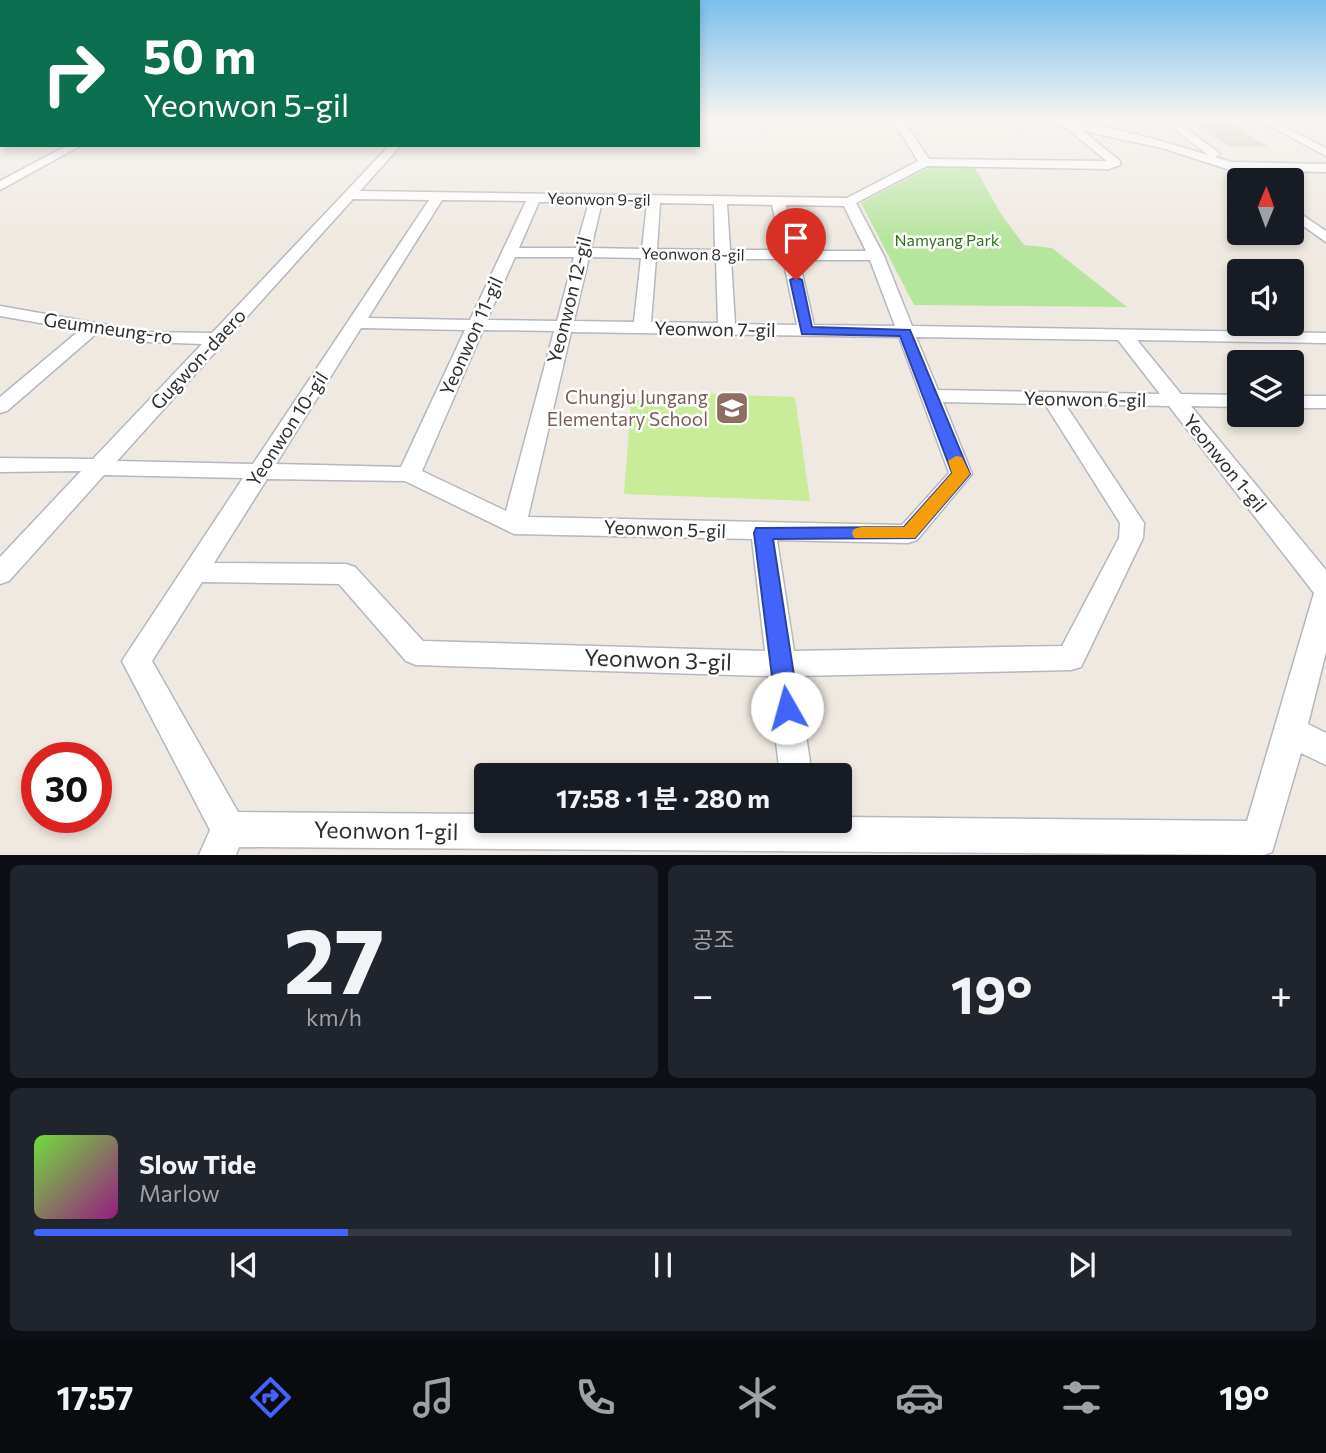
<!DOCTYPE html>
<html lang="ko">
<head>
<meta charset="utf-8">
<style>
  :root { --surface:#171b24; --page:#20242c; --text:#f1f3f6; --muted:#9ea1a6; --line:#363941; --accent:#4264fb }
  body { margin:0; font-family:Commissioner,"Noto Sans KR",sans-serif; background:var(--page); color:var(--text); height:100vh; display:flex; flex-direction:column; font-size:26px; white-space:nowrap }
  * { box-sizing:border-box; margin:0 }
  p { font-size:23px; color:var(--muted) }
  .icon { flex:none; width:38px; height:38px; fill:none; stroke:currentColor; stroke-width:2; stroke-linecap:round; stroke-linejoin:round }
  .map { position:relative; height:855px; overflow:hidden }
  .details { display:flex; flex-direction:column; gap:10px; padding:10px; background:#0d0f14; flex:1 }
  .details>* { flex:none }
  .banner { position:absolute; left:0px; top:0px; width:700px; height:147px; box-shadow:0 4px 10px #0003; background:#0b6e4f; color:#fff; overflow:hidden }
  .needle { width:46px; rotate:1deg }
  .buttons { position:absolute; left:1227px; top:168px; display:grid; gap:14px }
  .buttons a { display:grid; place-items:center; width:77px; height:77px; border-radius:7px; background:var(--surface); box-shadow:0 4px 10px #0003; font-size:35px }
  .speed { position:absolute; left:21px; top:742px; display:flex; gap:14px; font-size:35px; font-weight:700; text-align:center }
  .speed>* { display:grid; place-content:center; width:91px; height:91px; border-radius:50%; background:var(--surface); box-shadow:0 4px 10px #0003; line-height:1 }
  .speed .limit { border:10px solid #d22; background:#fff; color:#111 }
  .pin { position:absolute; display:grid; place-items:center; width:60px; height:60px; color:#fff; margin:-72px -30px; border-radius:50% 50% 50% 0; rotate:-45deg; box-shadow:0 0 7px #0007 }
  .pin .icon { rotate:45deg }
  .me { position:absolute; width:77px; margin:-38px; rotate:353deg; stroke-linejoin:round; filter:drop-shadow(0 0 5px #0008) }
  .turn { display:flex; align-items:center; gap:24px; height:147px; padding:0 28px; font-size:32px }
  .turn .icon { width:91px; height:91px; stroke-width:2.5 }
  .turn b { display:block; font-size:49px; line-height:60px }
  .big { font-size:52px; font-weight:700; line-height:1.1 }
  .details .widget { flex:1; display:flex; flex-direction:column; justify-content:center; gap:10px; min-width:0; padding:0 24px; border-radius:10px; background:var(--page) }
  .details .dial { align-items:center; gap:0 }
  .dial b { font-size:91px; line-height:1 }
  .song { display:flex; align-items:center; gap:21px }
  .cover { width:84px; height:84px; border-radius:10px; background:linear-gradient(135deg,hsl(100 70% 55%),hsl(310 70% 35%)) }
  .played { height:7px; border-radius:4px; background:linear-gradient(90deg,var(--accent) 25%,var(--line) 25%) }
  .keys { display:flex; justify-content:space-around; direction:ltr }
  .heat { display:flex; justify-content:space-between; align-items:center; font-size:38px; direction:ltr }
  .details .tiles { flex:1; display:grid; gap:10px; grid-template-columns:1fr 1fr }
  .widget:last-child { grid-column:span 2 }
  .trip { position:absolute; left:474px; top:763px; width:378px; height:70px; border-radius:7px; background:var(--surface); box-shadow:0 4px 10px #0003; font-weight:700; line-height:70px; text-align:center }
  .tabs { display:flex; height:112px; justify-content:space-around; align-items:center; background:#090b0e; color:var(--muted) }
  .tabs .icon { width:49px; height:49px }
  .tabs .selected { color:var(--accent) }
  .tabs b { font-size:32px; color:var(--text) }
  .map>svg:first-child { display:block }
  .green { fill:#b6e59e }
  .pitch { fill:#c9ec9a }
  .building { fill:#cbc7bf; stroke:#cbc5ba; stroke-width:2 }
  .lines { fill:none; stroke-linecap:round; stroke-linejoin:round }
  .minor-casing { stroke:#b4b7c1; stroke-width:3 }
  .minor { fill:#fff; fill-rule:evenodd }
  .route { fill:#4264fb; stroke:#2b41a3; stroke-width:2 }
  .slow { fill:#f59e0b }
  .labels { text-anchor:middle; stroke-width:5; stroke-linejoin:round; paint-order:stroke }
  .far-street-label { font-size:16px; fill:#2e2e2e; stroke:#fff }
  .far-park-label { font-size:16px; fill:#2c6e1b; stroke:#fff }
  .street-label { font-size:19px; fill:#2e2e2e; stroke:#fff }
  .education-label { font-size:19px; fill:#785e54; stroke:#fff; text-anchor:end }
  .near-street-label { font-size:23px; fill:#2e2e2e; stroke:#fff }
</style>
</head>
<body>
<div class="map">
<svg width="1326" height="855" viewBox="0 0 1326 855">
  <rect width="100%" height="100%" fill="#efe9e1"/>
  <path class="green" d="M 974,166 L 1001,214 L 1024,245 L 1052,248 L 1127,307 L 914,305 L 861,203 L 930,167 Z"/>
  <path class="pitch" d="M 654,392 L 795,397 L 810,501 L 624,494 L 631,404 Z"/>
  <path class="building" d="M 1190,120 L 1223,120 L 1265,146 L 1228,145 Z"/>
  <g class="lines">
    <g class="minor-casing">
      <path id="minor" d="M 893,120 L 903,120 L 929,159 L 1107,161 L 1065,127 L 1042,120 C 1092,120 1160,140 1208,155 L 1163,120 L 1174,120 L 1218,152 L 1220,154 L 1215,157 L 1231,162 L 1326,164 L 1326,172 L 1230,170 L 1162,148 L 1083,131 L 1120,161 L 1120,165 L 1109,169 L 927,166 L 856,203 L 884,256 L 912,326 L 1326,333 L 1326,343 L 1137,340 L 1181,394 L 1239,395 L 1239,407 L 1191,406 L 1326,570 L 1326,652 L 1308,724 L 1326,733 L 1326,765 L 1301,753 L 1272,852 L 1264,855 L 239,847 L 236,855 L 199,855 L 210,830 L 122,661 L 243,478 L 104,475 L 9,581 L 0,584 L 0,557 L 81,471 L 0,472 L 0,458 L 93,459 L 202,344 L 148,342 L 97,333 L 7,411 L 0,413 L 0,397 L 80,330 L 0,316 L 0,306 L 148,332 L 212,333 L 390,145 L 401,145 L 360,191 L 847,198 L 918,161 ZM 353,199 L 429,200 L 253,464 L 117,461 ZM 442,200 L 526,201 L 470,320 L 368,318 ZM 539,202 L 589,202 L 576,248 L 519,248 ZM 602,202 L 647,203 L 642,249 L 591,248 ZM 660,203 L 714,204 L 715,250 L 657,249 ZM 727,204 L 772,205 L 782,250 L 730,250 ZM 786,205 L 844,206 L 866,251 L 796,251 ZM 515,257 L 574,257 L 557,321 L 487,320 ZM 589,257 L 641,258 L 634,322 L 574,321 ZM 656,258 L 716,259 L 718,323 L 651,322 ZM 731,259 L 783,259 L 797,325 L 735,324 ZM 799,260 L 870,260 L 895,326 L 814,325 ZM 361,328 L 465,330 L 401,467 L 276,464 ZM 483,330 L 554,331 L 506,511 L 422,471 ZM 571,332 L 899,337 L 949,473 L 902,525 L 528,517 ZM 916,337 L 1118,340 L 1160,394 L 938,390 ZM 943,402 L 1045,404 L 1120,523 L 1119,538 L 1062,646 L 794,651 L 777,540 L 908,543 L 917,540 L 972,474 ZM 1065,404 L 1169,406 L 1314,593 L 1247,821 L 840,817 L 840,821 L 486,821 L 486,814 L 238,812 L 152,661 L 202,582 L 339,584 L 406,661 L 416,665 L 768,676 L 780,775 L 812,775 L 797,676 L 1071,670 L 1081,667 L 1143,538 L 1144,523 ZM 267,479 L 405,481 L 514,534 L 752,539 L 765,651 L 423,641 L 355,567 L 346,564 L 214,563 Z
        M 1259,120 L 1271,120 L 1326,148 L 1326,156 Z
        M 68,145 L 82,145 L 0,190 L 0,181 Z
        M 1292,208 L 1326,231 L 1326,242 L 1292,218 Z
        M 1292,396 L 1326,396 L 1326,408 L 1292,408 Z"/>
    </g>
    <use href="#minor" class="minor"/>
  </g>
  <linearGradient id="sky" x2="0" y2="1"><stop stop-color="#7abfeb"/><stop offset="0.5" stop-color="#f8f5f2"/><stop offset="1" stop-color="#f8f5f2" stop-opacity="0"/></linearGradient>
  <rect width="1326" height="239" fill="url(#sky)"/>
  <path class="route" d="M 796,277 L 802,280 L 812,327 L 910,330 L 970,474 L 915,538 L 773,539 L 799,708 L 796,716 L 787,719 L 779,716 L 776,708 L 754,533 L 756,528 L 904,527 L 952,473 L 900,336 L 802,334 L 790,280 Z"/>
  <path class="slow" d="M 956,456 L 962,457 L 970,474 L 915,538 L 854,538 L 852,533 L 854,529 L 861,527 L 904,527 L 952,473 L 948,461 Z"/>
  <defs>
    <g id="school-square" transform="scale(1.75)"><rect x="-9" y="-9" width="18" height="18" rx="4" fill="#8d6e63" stroke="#fff"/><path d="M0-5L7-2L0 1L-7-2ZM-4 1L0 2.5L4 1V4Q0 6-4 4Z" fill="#fff"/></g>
  </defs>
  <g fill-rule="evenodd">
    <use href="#school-square" x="732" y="408"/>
  </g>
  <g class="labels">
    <g class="far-street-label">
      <text transform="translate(599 199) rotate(1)" y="6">Yeonwon 9-gil</text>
      <text transform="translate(693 254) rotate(1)" y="6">Yeonwon 8-gil</text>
    </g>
    <g class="far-park-label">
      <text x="947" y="246">Namyang Park</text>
    </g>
    <g class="street-label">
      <text transform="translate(569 300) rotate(-76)" y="7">Yeonwon 12-gil</text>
      <text transform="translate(108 328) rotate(8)" y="7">Geumneung-ro</text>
      <text transform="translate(715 329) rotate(1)" y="7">Yeonwon 7-gil</text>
      <text transform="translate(471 336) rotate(-66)" y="7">Yeonwon 11-gil</text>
      <text transform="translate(198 359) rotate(-47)" y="7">Gugwon-daero</text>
      <text transform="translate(1085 399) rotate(1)" y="7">Yeonwon 6-gil</text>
      <text transform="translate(287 429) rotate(-57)" y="7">Yeonwon 10-gil</text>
      <text transform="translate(1225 463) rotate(51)" y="7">Yeonwon 1-gil</text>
      <text transform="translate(665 529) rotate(2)" y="7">Yeonwon 5-gil</text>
    </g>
    <g class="education-label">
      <text x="708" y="404">Chungju Jungang<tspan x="708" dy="22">Elementary School</tspan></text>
    </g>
    <g class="near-street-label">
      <text transform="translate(658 660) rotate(2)" y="8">Yeonwon 3-gil</text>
      <text transform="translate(386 831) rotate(1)" y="8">Yeonwon 1-gil</text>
    </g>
  </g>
</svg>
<div class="buttons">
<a><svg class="needle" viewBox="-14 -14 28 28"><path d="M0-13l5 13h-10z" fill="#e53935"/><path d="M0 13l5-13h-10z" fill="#9ea1a6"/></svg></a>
<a><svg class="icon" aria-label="sound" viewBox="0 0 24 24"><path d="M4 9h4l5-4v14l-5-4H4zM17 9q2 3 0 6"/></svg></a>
<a><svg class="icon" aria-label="layers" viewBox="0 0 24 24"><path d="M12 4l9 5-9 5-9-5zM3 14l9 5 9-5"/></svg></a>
</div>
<div class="speed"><div class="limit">30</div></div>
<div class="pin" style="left:796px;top:280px;background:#d93025"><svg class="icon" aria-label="arrive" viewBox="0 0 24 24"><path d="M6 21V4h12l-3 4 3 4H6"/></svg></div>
<svg class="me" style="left:787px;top:708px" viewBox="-20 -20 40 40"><circle r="19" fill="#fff"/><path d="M0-13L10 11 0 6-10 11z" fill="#4264fb"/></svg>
<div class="trip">17:58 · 1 분 · 280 m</div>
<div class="banner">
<div class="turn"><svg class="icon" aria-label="right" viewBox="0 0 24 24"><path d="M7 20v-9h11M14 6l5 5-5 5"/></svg><div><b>50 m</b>Yeonwon 5-gil</div></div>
</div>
</div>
<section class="details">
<div class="tiles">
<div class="widget dial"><b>27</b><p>km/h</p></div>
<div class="widget"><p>공조</p>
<div class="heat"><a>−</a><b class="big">19°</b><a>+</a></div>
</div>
<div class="widget">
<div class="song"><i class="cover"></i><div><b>Slow Tide</b><p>Marlow</p></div></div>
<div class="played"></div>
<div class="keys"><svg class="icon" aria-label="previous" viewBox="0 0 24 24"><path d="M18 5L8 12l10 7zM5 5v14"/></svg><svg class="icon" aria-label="pause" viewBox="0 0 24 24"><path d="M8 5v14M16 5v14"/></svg><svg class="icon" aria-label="next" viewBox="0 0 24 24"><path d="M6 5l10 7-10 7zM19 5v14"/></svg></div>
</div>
</div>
</section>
<nav class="tabs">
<b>17:57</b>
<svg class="icon selected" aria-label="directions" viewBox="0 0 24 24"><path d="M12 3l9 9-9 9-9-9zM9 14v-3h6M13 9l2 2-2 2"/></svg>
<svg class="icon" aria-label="music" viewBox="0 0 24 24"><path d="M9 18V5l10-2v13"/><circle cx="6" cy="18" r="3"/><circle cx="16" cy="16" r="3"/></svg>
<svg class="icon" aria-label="phone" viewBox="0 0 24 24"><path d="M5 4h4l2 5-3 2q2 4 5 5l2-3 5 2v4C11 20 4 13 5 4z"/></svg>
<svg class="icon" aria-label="climate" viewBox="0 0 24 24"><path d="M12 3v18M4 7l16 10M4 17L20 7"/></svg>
<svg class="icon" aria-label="car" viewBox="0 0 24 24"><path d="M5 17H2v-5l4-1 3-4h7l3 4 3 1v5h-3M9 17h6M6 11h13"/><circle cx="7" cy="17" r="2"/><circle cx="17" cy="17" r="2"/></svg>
<svg class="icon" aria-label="filters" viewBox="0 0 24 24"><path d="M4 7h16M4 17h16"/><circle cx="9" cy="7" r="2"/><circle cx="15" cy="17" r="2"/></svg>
<b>19°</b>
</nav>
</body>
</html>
